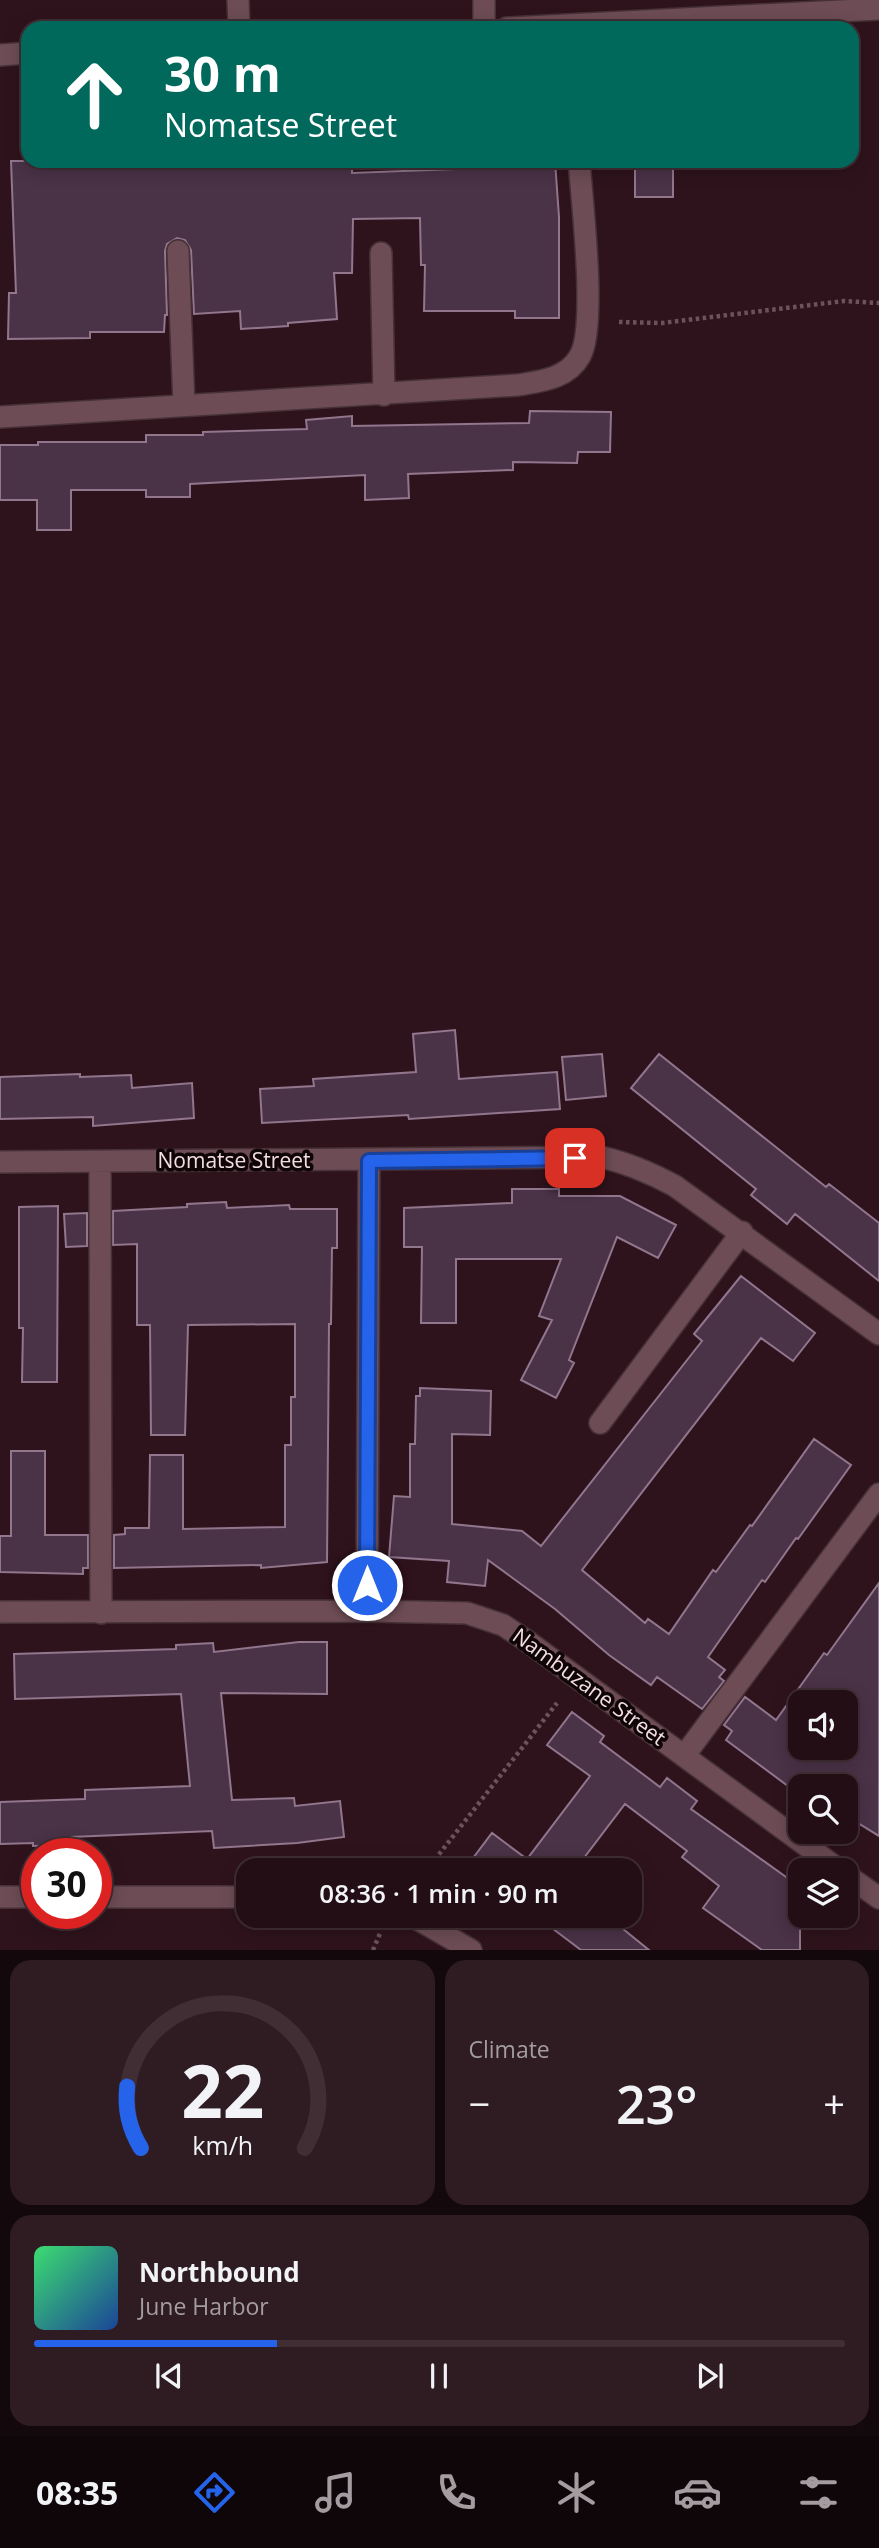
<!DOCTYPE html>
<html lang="en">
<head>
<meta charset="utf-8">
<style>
  :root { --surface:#230e15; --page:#2f1c22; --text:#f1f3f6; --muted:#a39ca0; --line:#402e34; --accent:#2563eb }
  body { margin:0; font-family:"Open Sans",sans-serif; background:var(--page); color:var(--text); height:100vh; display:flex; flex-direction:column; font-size:26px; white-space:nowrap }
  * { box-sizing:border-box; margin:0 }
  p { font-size:23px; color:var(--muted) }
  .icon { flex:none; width:38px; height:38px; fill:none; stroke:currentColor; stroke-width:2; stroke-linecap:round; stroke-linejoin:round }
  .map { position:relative; height:1950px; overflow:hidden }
  .panel { display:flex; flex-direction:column; gap:10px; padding:10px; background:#13080c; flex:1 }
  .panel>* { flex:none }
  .top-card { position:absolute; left:21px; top:21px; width:838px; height:147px; border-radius:21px; box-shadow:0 4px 18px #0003,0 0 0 2px var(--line); background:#00695c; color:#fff; overflow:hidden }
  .controls { position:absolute; left:788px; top:1690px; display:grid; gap:14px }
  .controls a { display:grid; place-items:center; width:70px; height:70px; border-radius:14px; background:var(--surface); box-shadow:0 4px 18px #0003,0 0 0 2px var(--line); font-size:35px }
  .speed { position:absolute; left:21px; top:1838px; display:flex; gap:14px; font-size:35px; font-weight:700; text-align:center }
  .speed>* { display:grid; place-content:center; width:91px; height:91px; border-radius:50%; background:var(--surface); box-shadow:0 4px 18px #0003,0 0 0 2px var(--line); line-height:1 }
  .speed .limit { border:10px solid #d22; background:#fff; color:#111 }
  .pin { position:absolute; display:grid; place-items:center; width:60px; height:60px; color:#fff; margin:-30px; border-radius:14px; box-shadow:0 4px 10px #0006 }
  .me { position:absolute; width:77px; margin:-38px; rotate:0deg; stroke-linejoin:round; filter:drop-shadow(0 0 5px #0008) }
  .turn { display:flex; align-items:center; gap:24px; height:147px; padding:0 28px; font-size:32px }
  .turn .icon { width:91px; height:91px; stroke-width:2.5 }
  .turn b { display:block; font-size:49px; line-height:60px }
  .big { font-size:52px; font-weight:600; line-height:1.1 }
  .panel .card { flex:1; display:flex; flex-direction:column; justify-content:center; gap:10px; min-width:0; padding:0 24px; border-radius:21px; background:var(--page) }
  .panel .dial { align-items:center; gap:0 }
  .dial svg { height:182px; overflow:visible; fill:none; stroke:var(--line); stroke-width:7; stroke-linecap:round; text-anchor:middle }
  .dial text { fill:var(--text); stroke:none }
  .song { display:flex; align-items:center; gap:21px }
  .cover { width:84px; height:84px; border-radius:10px; background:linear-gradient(135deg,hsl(140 70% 55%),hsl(220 70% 35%)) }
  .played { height:7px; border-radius:4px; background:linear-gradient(90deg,var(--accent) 30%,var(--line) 30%) }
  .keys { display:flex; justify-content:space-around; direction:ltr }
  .heat { display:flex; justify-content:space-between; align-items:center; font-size:38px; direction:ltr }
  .panel .tiles { flex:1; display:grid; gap:10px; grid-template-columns:1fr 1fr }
  .card:last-child { grid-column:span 2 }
  .trip { position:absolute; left:236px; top:1858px; width:406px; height:70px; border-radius:21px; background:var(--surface); box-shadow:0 4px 18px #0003,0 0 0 2px var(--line); font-weight:600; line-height:70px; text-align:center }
  .tab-bar { display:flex; height:112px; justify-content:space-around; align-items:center; background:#0e0608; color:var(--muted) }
  .tab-bar .icon { width:49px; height:49px }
  .tab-bar .current { color:var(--accent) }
  .tab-bar b { font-size:32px; color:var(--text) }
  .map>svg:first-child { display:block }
  .building { fill:#4a3247; stroke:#91768d; stroke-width:2; fill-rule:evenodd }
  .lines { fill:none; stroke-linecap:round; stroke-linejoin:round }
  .street-casing { stroke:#463137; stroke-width:24 }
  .path { stroke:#6c535a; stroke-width:4.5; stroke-dasharray:3.5 3.5; stroke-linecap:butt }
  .street { stroke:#6d4c55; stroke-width:21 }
  .route-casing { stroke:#184099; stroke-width:18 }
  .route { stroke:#2563eb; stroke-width:12 }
  .labels { text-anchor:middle; stroke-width:7; stroke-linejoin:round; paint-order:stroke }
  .street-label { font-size:21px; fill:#f2dde2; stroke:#0f0507 }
</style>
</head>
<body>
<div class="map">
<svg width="879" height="1950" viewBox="0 0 879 1950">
  <rect width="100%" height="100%" fill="#2f131c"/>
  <path class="building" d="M 11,161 L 352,161 L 352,173 L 481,168 L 481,163 L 555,161 L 559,217 L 559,318 L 515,318 L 515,311 L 424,311 L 425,265 L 421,265 L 420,218 L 353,219 L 352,273 L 334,273 L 337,319 L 288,323 L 288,326 L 241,329 L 240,311 L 194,314 L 191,250 L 185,240 L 177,238 L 167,244 L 165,251 L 167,315 L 165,315 L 164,332 L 90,332 L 90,338 L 8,339 L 9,293 L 16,293 Z
    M 635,161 L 673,161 L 673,197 L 635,197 Z
    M 530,411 L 611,412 L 610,452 L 578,452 L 577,463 L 513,462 L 513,470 L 408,474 L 409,498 L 365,500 L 365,475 L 190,484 L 190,497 L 146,497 L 146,490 L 71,490 L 71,530 L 37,530 L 37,500 L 0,500 L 0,445 L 38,445 L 38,442 L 146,442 L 146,435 L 203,435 L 203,432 L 307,429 L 306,420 L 352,416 L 352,426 L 529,423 Z
    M 455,1030 L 459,1079 L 557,1072 L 560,1109 L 409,1119 L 408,1115 L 262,1123 L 260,1089 L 314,1086 L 313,1079 L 416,1072 L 413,1034 Z
    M 602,1054 L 606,1096 L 566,1100 L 562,1057 Z
    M 659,1054 L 826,1187 L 829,1184 L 879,1223 L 879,1281 L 795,1214 L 787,1224 L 751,1195 L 756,1189 L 631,1088 Z
    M 80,1074 L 80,1077 L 131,1075 L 132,1088 L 192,1083 L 194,1118 L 93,1126 L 93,1117 L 0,1119 L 0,1077 Z
    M 512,1189 L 559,1189 L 559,1196 L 620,1196 L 676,1225 L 658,1258 L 617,1237 L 569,1360 L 574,1363 L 556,1398 L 521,1380 L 552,1320 L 539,1316 L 561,1259 L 456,1259 L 456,1323 L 421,1323 L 422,1247 L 404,1247 L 404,1208 L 512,1203 Z
    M 226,1202 L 227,1208 L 289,1205 L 290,1209 L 337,1209 L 337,1248 L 332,1248 L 331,1324 L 329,1324 L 327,1562 L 261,1568 L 261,1565 L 114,1568 L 114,1535 L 125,1534 L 125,1528 L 149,1528 L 150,1455 L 183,1455 L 183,1529 L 285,1527 L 285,1445 L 291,1445 L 291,1397 L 295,1397 L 295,1324 L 188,1325 L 185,1435 L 151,1435 L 150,1325 L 137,1325 L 137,1244 L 113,1245 L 113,1211 L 187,1207 L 187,1204 Z
    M 58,1206 L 57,1382 L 22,1382 L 23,1328 L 19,1328 L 19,1207 Z
    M 87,1213 L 87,1246 L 66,1247 L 64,1214 Z
    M 741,1276 L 815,1333 L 793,1361 L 761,1338 L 582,1570 L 645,1623 L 648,1619 L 669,1634 L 713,1570 L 716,1572 L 750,1525 L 752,1526 L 814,1439 L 851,1465 L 798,1539 L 796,1538 L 765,1582 L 762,1580 L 708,1657 L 725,1670 L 719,1677 L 724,1681 L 702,1709 L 657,1677 L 651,1685 L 609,1655 L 555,1609 L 488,1560 L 485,1586 L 447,1582 L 449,1561 L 389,1557 L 394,1496 L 410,1497 L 410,1444 L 415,1444 L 416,1396 L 420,1396 L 420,1388 L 491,1391 L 490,1435 L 452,1434 L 452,1524 L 522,1531 L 541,1546 L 702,1341 L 694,1334 Z
    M 11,1451 L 45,1451 L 45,1535 L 88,1535 L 88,1568 L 83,1568 L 83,1574 L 0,1572 L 0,1536 L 11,1536 Z
    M 879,1583 L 879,1836 L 845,1815 L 845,1787 L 806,1787 L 800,1782 L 800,1795 L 726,1740 L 732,1731 L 724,1725 L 745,1697 L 776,1720 L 824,1653 L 827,1655 ZM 800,1703 L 845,1703 L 845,1748 L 800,1748 Z
    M 299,1642 L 327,1642 L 327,1694 L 221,1693 L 232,1800 L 294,1798 L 295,1806 L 340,1801 L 344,1837 L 297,1843 L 214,1848 L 212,1831 L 71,1837 L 71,1845 L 33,1846 L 33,1843 L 0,1844 L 0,1802 L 85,1799 L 85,1790 L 190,1786 L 181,1694 L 15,1699 L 14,1654 L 176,1649 L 176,1645 L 213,1643 L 214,1652 Z
    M 572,1712 L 604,1736 L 600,1742 L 660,1787 L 667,1778 L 697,1801 L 691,1809 L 800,1887 L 800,1950 L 762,1950 L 703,1908 L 719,1886 L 682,1857 L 687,1851 L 625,1804 L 574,1871 L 474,1871 L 467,1866 L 492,1833 L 527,1859 L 590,1776 L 547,1745 Z
    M 536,1916 L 607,1916 L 649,1950 L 581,1950 Z"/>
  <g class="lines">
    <g class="street-casing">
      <path id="street" d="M 238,0 L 239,28
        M 484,0 L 484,28
        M 507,28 L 879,9
        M 0,55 L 28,53
        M 178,251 L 184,405
        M 381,253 L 384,395
        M 0,417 L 518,385 C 541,381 567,379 580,356 C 597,326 582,201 579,161
        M 0,1162 L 601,1157 C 628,1163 651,1173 675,1186 L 879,1334
        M 100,1162 L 101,1613
        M 600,1423 L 742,1232
        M 367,1611 L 369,1161
        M 0,1612 L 367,1611 L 467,1613 L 503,1625 L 527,1641 L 841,1871
        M 684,1756 L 879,1494
        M 845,1874 L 879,1898
        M 0,1897 L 37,1897
        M 96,1897 L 248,1897
        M 412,1916 L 471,1950"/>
    </g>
    <path class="path" d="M 619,322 L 662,323 L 844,301 L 879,303
      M 426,1871 L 557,1703
      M 373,1950 L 381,1931"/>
    <use href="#street" class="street"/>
  </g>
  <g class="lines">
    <g class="route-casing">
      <path id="route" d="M 367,1585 L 369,1161 L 575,1158"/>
    </g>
    <use href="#route" class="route"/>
  </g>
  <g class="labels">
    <g class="street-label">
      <text x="234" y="1168">Nomatse Street</text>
      <text transform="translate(589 1687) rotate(36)" y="7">Nambuzane Street</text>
    </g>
  </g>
</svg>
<div class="controls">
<a><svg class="icon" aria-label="sound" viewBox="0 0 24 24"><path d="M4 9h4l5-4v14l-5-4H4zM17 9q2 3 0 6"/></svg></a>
<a><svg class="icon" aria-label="search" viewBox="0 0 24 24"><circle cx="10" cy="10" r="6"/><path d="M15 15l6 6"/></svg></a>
<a><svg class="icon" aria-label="layers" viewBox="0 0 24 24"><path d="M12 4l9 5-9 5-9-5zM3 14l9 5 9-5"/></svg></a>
</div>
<div class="speed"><div class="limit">30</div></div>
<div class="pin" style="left:575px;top:1158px;background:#d93025"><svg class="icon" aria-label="arrive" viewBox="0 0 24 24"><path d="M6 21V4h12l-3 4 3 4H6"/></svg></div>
<svg class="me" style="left:367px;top:1585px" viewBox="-20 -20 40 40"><circle r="17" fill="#2563eb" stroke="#fff" stroke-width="3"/><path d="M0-11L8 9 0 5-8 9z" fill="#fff"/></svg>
<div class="trip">08:36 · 1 min · 90 m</div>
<div class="top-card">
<div class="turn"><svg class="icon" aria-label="ahead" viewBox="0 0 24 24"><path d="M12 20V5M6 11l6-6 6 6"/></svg><div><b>30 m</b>Nomatse Street</div></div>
</div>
</div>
<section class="panel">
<div class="tiles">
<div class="card dial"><svg viewBox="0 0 100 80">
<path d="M14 69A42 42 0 1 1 86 69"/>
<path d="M14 69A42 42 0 0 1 8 42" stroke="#2563eb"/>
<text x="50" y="56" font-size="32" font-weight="700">22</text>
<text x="50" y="72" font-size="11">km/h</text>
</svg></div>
<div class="card"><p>Climate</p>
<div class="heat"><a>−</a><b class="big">23°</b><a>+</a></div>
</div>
<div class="card">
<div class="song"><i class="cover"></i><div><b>Northbound</b><p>June Harbor</p></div></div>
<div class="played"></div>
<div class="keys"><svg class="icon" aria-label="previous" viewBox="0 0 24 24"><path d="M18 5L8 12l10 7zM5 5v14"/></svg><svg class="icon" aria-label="pause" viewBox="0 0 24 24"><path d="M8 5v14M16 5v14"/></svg><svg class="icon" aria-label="next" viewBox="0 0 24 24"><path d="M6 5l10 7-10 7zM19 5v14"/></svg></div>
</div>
</div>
</section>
<nav class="tab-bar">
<b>08:35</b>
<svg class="icon current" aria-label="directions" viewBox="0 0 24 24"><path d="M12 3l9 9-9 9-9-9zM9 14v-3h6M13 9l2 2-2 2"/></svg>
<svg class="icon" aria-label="music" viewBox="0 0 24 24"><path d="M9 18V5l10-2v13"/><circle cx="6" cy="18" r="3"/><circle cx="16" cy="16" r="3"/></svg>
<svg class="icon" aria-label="phone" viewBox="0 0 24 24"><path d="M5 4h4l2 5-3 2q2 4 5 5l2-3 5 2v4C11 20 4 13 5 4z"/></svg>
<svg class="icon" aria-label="climate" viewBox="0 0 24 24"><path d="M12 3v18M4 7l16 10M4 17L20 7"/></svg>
<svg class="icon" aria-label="car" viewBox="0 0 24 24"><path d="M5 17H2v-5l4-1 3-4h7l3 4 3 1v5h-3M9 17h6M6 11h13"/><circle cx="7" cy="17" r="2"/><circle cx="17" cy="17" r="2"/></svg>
<svg class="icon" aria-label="filters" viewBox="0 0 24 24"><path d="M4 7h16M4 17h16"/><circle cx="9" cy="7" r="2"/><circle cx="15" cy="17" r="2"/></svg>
</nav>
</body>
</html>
